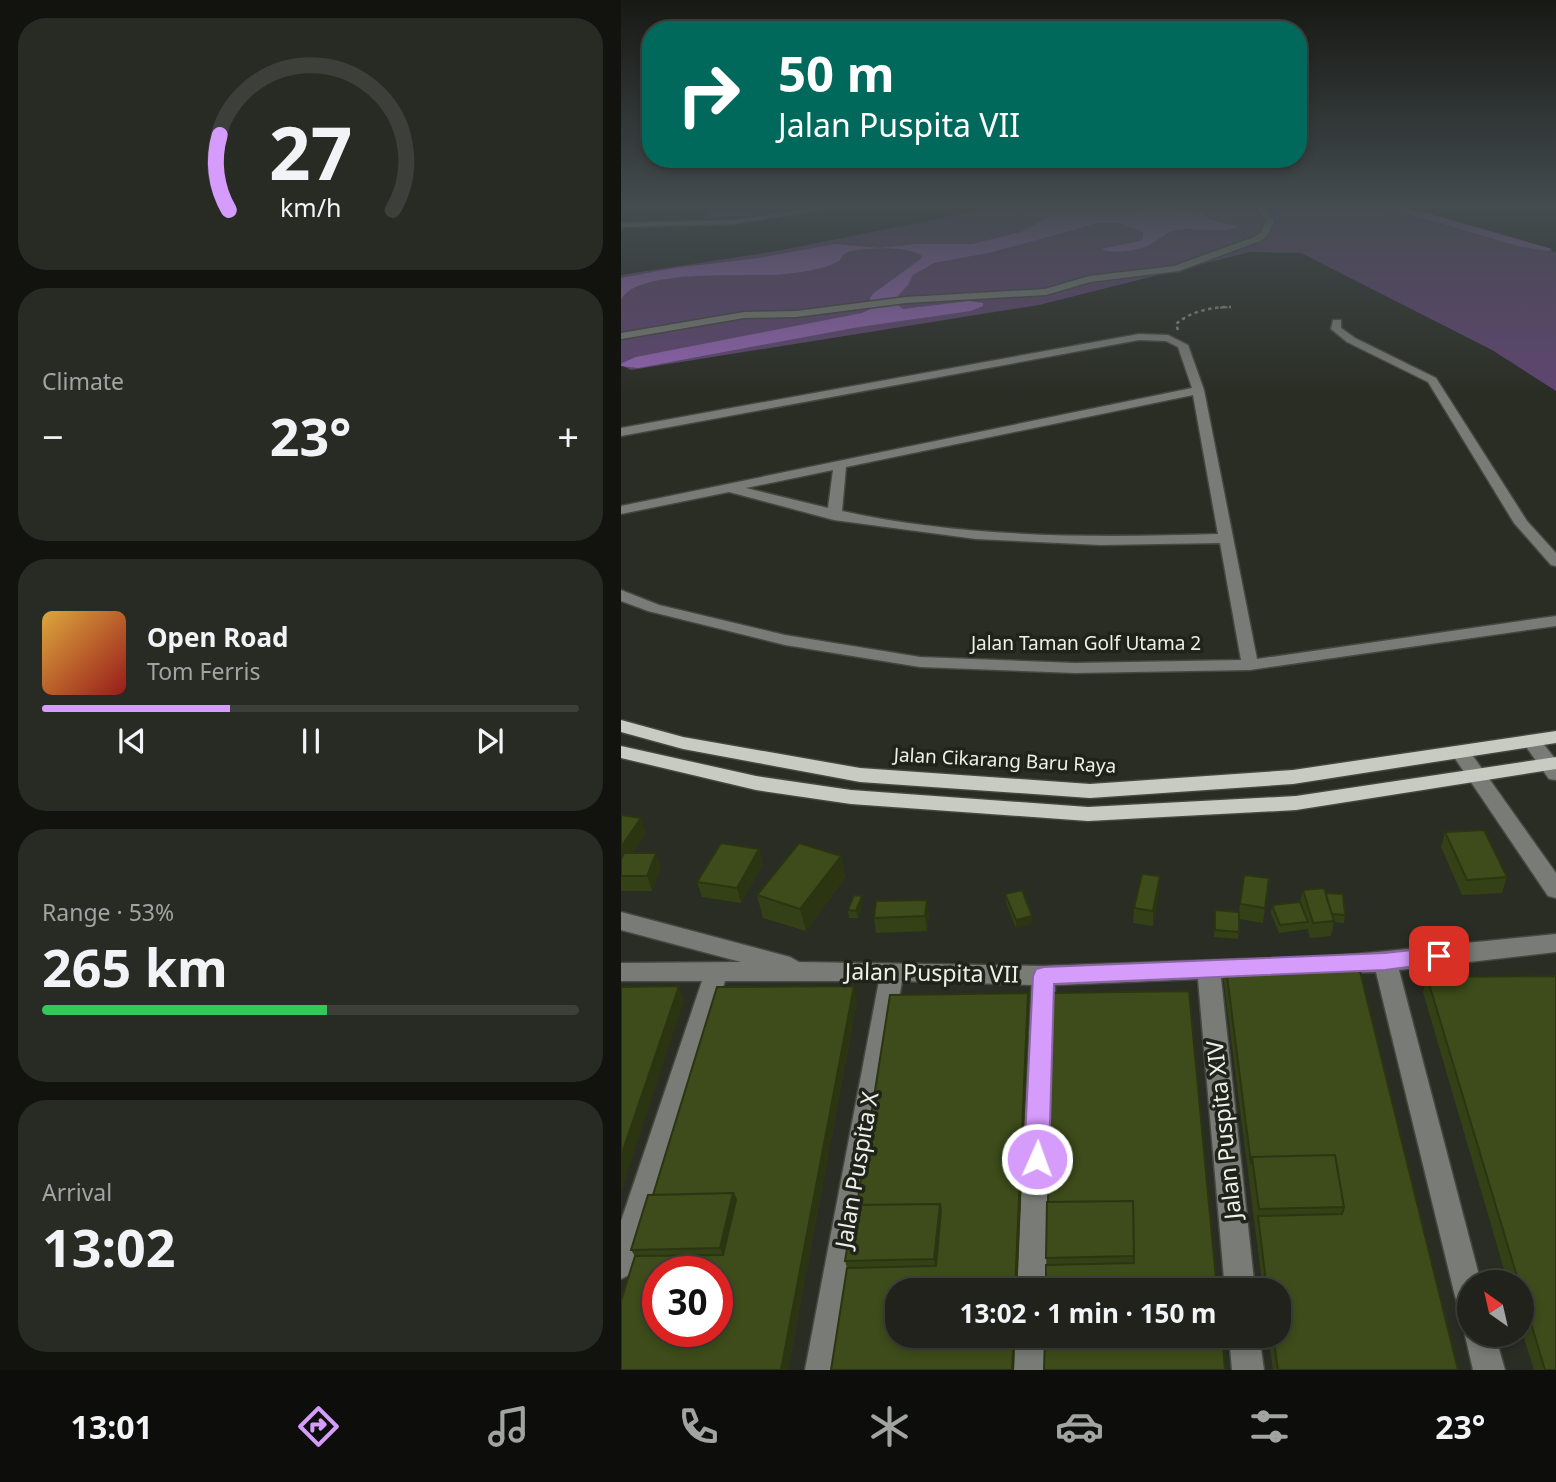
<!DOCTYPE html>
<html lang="en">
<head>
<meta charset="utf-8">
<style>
  :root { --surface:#20221b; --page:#282a24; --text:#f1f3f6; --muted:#a2a4a3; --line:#3d3f3a; --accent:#d59cfb }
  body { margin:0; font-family:"Noto Sans",sans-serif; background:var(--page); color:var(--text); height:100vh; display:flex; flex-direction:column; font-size:26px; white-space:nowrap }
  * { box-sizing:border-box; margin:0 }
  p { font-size:23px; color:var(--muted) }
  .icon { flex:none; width:38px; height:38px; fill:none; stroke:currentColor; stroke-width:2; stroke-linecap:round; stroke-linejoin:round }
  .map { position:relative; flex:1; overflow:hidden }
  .sheet { display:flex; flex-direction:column; gap:18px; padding:18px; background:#12130f; width:621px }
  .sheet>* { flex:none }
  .guide { position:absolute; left:21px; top:21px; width:665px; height:147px; border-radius:28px; box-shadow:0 4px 10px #0003,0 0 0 2px var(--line); background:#00695c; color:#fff; overflow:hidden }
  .needle { width:46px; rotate:326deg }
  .controls { position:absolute; left:836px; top:1270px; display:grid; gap:14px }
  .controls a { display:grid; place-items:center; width:77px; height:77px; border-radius:50%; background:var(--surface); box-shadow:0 4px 10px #0003,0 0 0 2px var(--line); font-size:35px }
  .speed { position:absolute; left:21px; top:1256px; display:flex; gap:14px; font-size:35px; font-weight:700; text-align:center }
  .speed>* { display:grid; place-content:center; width:91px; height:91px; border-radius:50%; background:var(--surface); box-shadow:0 4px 10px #0003,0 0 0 2px var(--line); line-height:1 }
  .speed .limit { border:10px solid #d22; background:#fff; color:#111 }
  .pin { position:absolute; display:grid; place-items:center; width:60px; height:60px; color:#fff; margin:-30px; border-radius:14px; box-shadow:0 4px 10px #0006 }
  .me { position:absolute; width:77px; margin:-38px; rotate:2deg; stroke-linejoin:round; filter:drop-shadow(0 0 5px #0008) }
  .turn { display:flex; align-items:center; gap:24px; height:147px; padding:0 21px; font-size:32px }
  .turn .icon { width:91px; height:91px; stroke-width:2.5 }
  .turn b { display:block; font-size:49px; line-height:60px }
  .big { font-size:52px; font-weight:700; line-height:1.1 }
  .sheet .tile { flex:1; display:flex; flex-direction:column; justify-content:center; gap:10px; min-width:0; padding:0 24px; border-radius:28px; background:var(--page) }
  .sheet .dial { align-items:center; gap:0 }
  .dial svg { height:182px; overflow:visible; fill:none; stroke:var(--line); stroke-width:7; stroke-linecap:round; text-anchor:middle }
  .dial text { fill:var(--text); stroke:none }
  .song { display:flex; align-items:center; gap:21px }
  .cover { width:84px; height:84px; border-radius:10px; background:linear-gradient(135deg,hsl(40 70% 55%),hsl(0 70% 35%)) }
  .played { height:7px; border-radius:4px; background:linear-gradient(90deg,var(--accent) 35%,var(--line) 35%) }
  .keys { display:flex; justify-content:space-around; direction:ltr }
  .heat { display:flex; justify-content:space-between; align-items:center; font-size:38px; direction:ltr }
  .charge { height:10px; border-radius:5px; background:linear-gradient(90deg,#34c759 53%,var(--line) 0) }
  .trip { position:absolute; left:264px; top:1278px; width:406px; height:70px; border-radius:28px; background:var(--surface); box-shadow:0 4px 10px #0003,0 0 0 2px var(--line); font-weight:700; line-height:70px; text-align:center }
  .tab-bar { display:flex; height:112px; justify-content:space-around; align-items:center; background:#0d0e0b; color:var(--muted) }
  .tab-bar .icon { width:49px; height:49px }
  .tab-bar .active { color:var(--accent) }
  .tab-bar b { font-size:32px; color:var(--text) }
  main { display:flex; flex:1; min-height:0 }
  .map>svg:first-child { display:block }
  .green { fill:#604571 }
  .water { fill:#9263b0 }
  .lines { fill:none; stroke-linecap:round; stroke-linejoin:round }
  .minor-casing { stroke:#454840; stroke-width:3 }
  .major-casing { stroke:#454840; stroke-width:3 }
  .path-far1 { stroke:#878a82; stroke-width:2; stroke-dasharray:2.5 2.5; stroke-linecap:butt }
  .path { stroke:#878a82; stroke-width:2.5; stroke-dasharray:3.5 3.5; stroke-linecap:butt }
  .minor { fill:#797b76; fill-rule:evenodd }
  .major { fill:#c7cbc1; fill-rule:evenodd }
  .wall { fill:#344116 }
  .shaded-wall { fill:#2b3512 }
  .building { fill:#3d4c1a; stroke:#2b3512; stroke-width:2; fill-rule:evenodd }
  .route { fill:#d59cfb; stroke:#8a65a3; stroke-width:2 }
  .labels { text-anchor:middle; stroke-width:7; stroke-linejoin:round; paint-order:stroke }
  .street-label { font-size:19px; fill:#edf0e9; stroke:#20231a }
  .near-street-label { font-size:23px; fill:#edf0e9; stroke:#20231a }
</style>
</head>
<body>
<main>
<section class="sheet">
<div class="tile dial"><svg viewBox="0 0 100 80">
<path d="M14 69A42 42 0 1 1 86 69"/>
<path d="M14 69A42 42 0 0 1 10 36" stroke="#d59cfb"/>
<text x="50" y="56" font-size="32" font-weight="700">27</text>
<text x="50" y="72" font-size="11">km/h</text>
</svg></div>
<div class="tile"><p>Climate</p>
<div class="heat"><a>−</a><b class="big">23°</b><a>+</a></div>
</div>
<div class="tile">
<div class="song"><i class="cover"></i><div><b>Open Road</b><p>Tom Ferris</p></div></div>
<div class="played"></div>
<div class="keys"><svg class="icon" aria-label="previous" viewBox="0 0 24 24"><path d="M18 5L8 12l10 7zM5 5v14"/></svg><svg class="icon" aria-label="pause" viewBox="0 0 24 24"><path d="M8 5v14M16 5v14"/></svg><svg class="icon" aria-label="next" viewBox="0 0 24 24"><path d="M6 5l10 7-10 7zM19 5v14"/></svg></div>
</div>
<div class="tile"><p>Range · 53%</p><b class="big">265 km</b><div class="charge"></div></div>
<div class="tile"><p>Arrival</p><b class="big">13:02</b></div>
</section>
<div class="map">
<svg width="935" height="1370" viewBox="0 0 935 1370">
  <rect width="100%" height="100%" fill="#2a2d24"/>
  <path class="green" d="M 88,206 L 196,206 L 150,215 L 83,219 Z
    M 382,206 L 776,206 L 935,252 L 935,391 L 871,350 L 680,253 L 629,252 L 418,305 L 10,370 L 0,365 L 0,275 L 156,251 Z"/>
  <path class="water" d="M 760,206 L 774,206 L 813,215 L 931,249 L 927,251 L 897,246 Z
    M 527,208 L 576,210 L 581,212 L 587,219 L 618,227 C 598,235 573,225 552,231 C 543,234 537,240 528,245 C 516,251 493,254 480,249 L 519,241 L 522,238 L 522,232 L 499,223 L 477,223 L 372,252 L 313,263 L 292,275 L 287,285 L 272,301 L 282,309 L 348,301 L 362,303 L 362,306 L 350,311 L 238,327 L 17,368 L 0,366 L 1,363 L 15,357 L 241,313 L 252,308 L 249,298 L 253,293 L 301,258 L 300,255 C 285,246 244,247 227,252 C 220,254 222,259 216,262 C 201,270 180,272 164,274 C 130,278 15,267 0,300 L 0,278 L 54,268 L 138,258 L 214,244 L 258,248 L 296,244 L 351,244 L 400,232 L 431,215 L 444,212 L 504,212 Z"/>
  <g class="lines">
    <g class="minor-casing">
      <path id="minor" d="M 205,206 L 221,206 L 113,224 L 0,227 L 0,223 L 113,220 Z
        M 635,206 L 643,206 L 653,221 L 647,235 L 639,241 L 558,271 L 469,282 L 425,295 L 285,303 L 175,317 L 123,318 L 0,339 L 0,333 L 123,312 L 175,311 L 285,297 L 424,289 L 468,276 L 553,266 L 633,237 L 640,232 L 645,221 Z
        M 712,320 L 720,320 L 720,328 L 734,338 L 815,378 L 906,521 L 935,553 L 935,566 L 930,565 L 893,523 L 807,382 L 726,342 L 710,329 Z
        M 518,334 L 547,335 L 567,345 L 583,390 L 636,659 L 935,616 L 935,626 L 629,670 L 454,673 L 299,667 L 164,645 L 27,611 L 0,601 L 0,590 L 38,605 L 164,635 L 299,657 L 454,663 L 620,660 L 599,543 L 480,545 L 355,539 L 213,520 L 108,492 L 0,514 L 0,506 L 571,388 L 557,347 L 545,341 L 518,340 L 0,436 L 0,428 ZM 572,395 L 597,534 C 472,538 344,538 221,511 L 225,467 ZM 212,470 L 207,508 L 125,488 Z
        M 910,735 L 917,737 L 935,760 L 935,780 L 928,779 L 901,741 L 903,737 Z
        M 840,747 L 847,749 L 935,873 L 935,898 L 927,896 L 833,757 L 831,753 L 833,749 Z
        M 0,912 L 169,957 L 178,962 L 423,966 L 624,959 L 632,961 L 636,968 L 632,975 L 600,978 L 634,1290 L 604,1290 L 577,979 L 434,985 L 425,1290 L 395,1290 L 411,985 L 281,981 L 216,1370 L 184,1370 L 258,981 L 104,981 L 15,1264 L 10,1274 L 0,1279 L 0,1221 L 81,981 L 0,981 L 0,963 L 120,962 L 0,930 Z
        M 935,934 L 935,952 L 778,970 L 860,1283 L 849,1283 L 849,1311 L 838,1307 L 834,1296 L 755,972 L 715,973 L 707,971 L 703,964 L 707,957 Z
        M 848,1324 L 849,1335 L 874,1335 L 884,1370 L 852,1370 L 844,1335 Z
        M 393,1335 L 423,1335 L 423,1370 L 391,1370 Z
        M 608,1335 L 638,1335 L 643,1370 L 611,1370 Z"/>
    </g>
    <g class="major-casing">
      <path id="major" d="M 0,720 L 62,737 L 239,768 L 469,784 L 672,770 L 935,731 L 935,743 L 672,784 L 469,798 L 239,782 L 62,749 L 0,732 Z
        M 0,746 L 135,776 L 230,790 L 467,807 L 675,796 L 935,757 L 935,769 L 675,810 L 467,821 L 230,804 L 135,790 L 0,758 Z"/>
    </g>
    <path class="path-far1" d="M 594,308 L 610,307"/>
    <path class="path" d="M 557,330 L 555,324 C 570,311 591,307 610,307"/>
    <use href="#minor" class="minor"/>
    <use href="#major" class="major"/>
  </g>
  <path class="wall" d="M 0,815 L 25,833 L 12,853 L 40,868 L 31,891 L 0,891 Z
    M 824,832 L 886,877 L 881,893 L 841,895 L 820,847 Z
    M 138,849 L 142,864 L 120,903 L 81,897 L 76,882 Z
    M 220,856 L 224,878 L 185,931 L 142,918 L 136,895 Z
    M 623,875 L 644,908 L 642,923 L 618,919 L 617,939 L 593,937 L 594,910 L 618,912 Z
    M 539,876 L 538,892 L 532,926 L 512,923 L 513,908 Z
    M 682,890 L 705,895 L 724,915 L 723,923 L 713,922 L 710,936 L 689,938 L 686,927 L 686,929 L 658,933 L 650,913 L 651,905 L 679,903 Z
    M 384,894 L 412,923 L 395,928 L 385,902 Z
    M 242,903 L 237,918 L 228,918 L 227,910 Z
    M 308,915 L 306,931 L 255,933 L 253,918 Z
    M 604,960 L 837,1370 L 652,1370 L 647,1335 L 658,1335 L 658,1290 L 642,1290 L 602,975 Z
    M 806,977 L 935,1370 L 913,1370 L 901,1332 L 901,1283 L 887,1283 L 802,992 Z
    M 236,1001 L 167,1370 L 0,1370 L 14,1256 L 10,1250 L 32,1195 Z
    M 408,1008 L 393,1370 L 226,1268 L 224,1261 L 236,1205 Z
    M 426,1202 L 596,1290 L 425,1290 Z"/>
  <path class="shaded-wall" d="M 20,818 L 25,833 L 0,871 L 0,847 Z
    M 138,849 L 142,864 L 120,903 L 116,888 Z
    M 35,853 L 40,868 L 31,891 L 26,876 Z
    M 220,856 L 224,878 L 185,931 L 179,909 Z
    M 539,876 L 538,892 L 532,926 L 532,911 Z
    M 241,896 L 242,903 L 237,918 L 235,911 Z
    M 306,900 L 308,915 L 306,931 L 304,916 Z
    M 411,916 L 412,923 L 395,928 L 395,920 Z
    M 58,986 L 63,1001 L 0,1192 L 0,1156 Z
    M 233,986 L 236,1001 L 167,1370 L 160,1370 Z
    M 407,993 L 408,1008 L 396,1290 L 394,1290 Z
    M 112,1193 L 120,1215 L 108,1269 L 99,1248 Z
    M 319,1204 L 322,1225 L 317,1280 L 313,1259 Z
    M 393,1335 L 394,1335 L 393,1370 L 391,1370 Z"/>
  <path class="building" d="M 0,815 L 20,818 L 0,847 Z
    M 863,830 L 886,877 L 846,880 L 824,832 Z
    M 100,843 L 138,849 L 116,888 L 76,882 Z
    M 178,843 L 220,856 L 179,909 L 136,895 Z
    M 3,853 L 35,853 L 26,876 L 0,876 L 0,859 Z
    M 521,874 L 539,876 L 532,911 L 513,908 Z
    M 623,875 L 648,878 L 644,908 L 619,904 Z
    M 703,888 L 713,921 L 692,923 L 682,890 Z
    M 401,890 L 411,916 L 395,920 L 384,894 Z
    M 705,893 L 722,894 L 724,915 L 711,914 L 706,899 Z
    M 233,895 L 241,896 L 235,911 L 227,910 Z
    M 306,900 L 304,916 L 253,918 L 255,901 Z
    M 679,902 L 687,922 L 659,925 L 651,905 Z
    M 594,910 L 618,912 L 618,932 L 594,930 Z
    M 736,959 L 837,1370 L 657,1370 L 652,1335 L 658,1335 L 658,1290 L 646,1290 L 637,1216 L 721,1214 L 723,1207 L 714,1155 L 631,1157 L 630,1164 L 604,960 Z
    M 935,976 L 935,1370 L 924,1370 L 901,1293 L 901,1283 L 898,1283 L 806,977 Z
    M 58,986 L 0,1156 L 0,987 Z
    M 233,986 L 160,1370 L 0,1370 L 0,1301 L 14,1256 L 102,1255 L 115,1200 L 112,1193 L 32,1195 L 96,987 ZM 37,1272 L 96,1272 L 96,1332 L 37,1332 Z
    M 568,991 L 596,1290 L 425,1290 L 425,1265 L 513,1263 L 513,1256 L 512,1201 L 427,1202 L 431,993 Z
    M 407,993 L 394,1290 L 276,1290 L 276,1335 L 393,1335 L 391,1370 L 210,1370 L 226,1268 L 315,1266 L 320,1211 L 319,1204 L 236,1205 L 269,995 Z
    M 714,1155 L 723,1207 L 638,1209 L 631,1157 Z
    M 112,1193 L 99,1248 L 10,1250 L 27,1195 Z
    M 512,1201 L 513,1256 L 425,1258 L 426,1202 Z
    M 319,1204 L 313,1259 L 224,1261 L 233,1205 Z
    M 424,1335 L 601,1335 L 604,1370 L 423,1370 Z"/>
  <linearGradient id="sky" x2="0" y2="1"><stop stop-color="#171914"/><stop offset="0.52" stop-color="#444c50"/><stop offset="1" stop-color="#444c50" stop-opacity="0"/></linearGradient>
  <rect width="935" height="397" fill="url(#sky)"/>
  <path class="route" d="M 818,947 L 825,950 L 828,956 L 825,962 L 764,970 L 433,984 L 428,1159 L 424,1167 L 416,1170 L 407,1167 L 403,1159 L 412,976 L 415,969 L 423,967 L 764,953 Z"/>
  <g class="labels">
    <g class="street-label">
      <text x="465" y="650">Jalan Taman Golf Utama 2</text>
      <text transform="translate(384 760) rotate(3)" y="7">Jalan Cikarang Baru Raya</text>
    </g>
    <g class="near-street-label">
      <text transform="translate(311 973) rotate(1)" y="8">Jalan Puspita VII</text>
      <text transform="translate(603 1130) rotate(-96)" y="8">Jalan Puspita XIV</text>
      <text transform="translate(236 1170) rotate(-80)" y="8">Jalan Puspita X</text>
    </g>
  </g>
</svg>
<div class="controls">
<a><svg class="needle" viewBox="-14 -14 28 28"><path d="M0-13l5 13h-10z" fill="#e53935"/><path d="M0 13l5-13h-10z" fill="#a2a4a3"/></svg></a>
</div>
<div class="speed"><div class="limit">30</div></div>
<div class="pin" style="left:818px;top:956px;background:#d93025"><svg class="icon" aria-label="arrive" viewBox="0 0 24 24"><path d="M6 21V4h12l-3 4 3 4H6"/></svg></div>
<svg class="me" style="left:416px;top:1159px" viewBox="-20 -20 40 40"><circle r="17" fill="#d59cfb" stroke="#fff" stroke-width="3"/><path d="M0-11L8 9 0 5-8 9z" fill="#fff"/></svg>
<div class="trip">13:02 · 1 min · 150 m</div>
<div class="guide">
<div class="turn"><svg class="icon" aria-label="right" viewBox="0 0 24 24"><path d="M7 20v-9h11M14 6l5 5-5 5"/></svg><div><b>50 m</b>Jalan Puspita VII</div></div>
</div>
</div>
</main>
<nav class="tab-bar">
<b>13:01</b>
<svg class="icon active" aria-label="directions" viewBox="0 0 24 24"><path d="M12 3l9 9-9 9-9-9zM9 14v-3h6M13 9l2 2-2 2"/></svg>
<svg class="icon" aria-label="music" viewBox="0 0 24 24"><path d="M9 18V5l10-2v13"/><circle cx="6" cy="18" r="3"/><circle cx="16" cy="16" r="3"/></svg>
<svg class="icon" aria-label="phone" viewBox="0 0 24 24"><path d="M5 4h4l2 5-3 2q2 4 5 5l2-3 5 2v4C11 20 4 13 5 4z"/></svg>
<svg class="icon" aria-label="climate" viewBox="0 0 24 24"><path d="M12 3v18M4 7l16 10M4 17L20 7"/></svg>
<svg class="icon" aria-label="car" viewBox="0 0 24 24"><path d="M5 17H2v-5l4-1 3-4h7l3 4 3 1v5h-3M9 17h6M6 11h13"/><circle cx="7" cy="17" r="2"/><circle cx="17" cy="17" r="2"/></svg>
<svg class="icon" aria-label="filters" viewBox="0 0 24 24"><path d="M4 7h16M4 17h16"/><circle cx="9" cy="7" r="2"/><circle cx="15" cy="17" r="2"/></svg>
<b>23°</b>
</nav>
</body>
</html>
